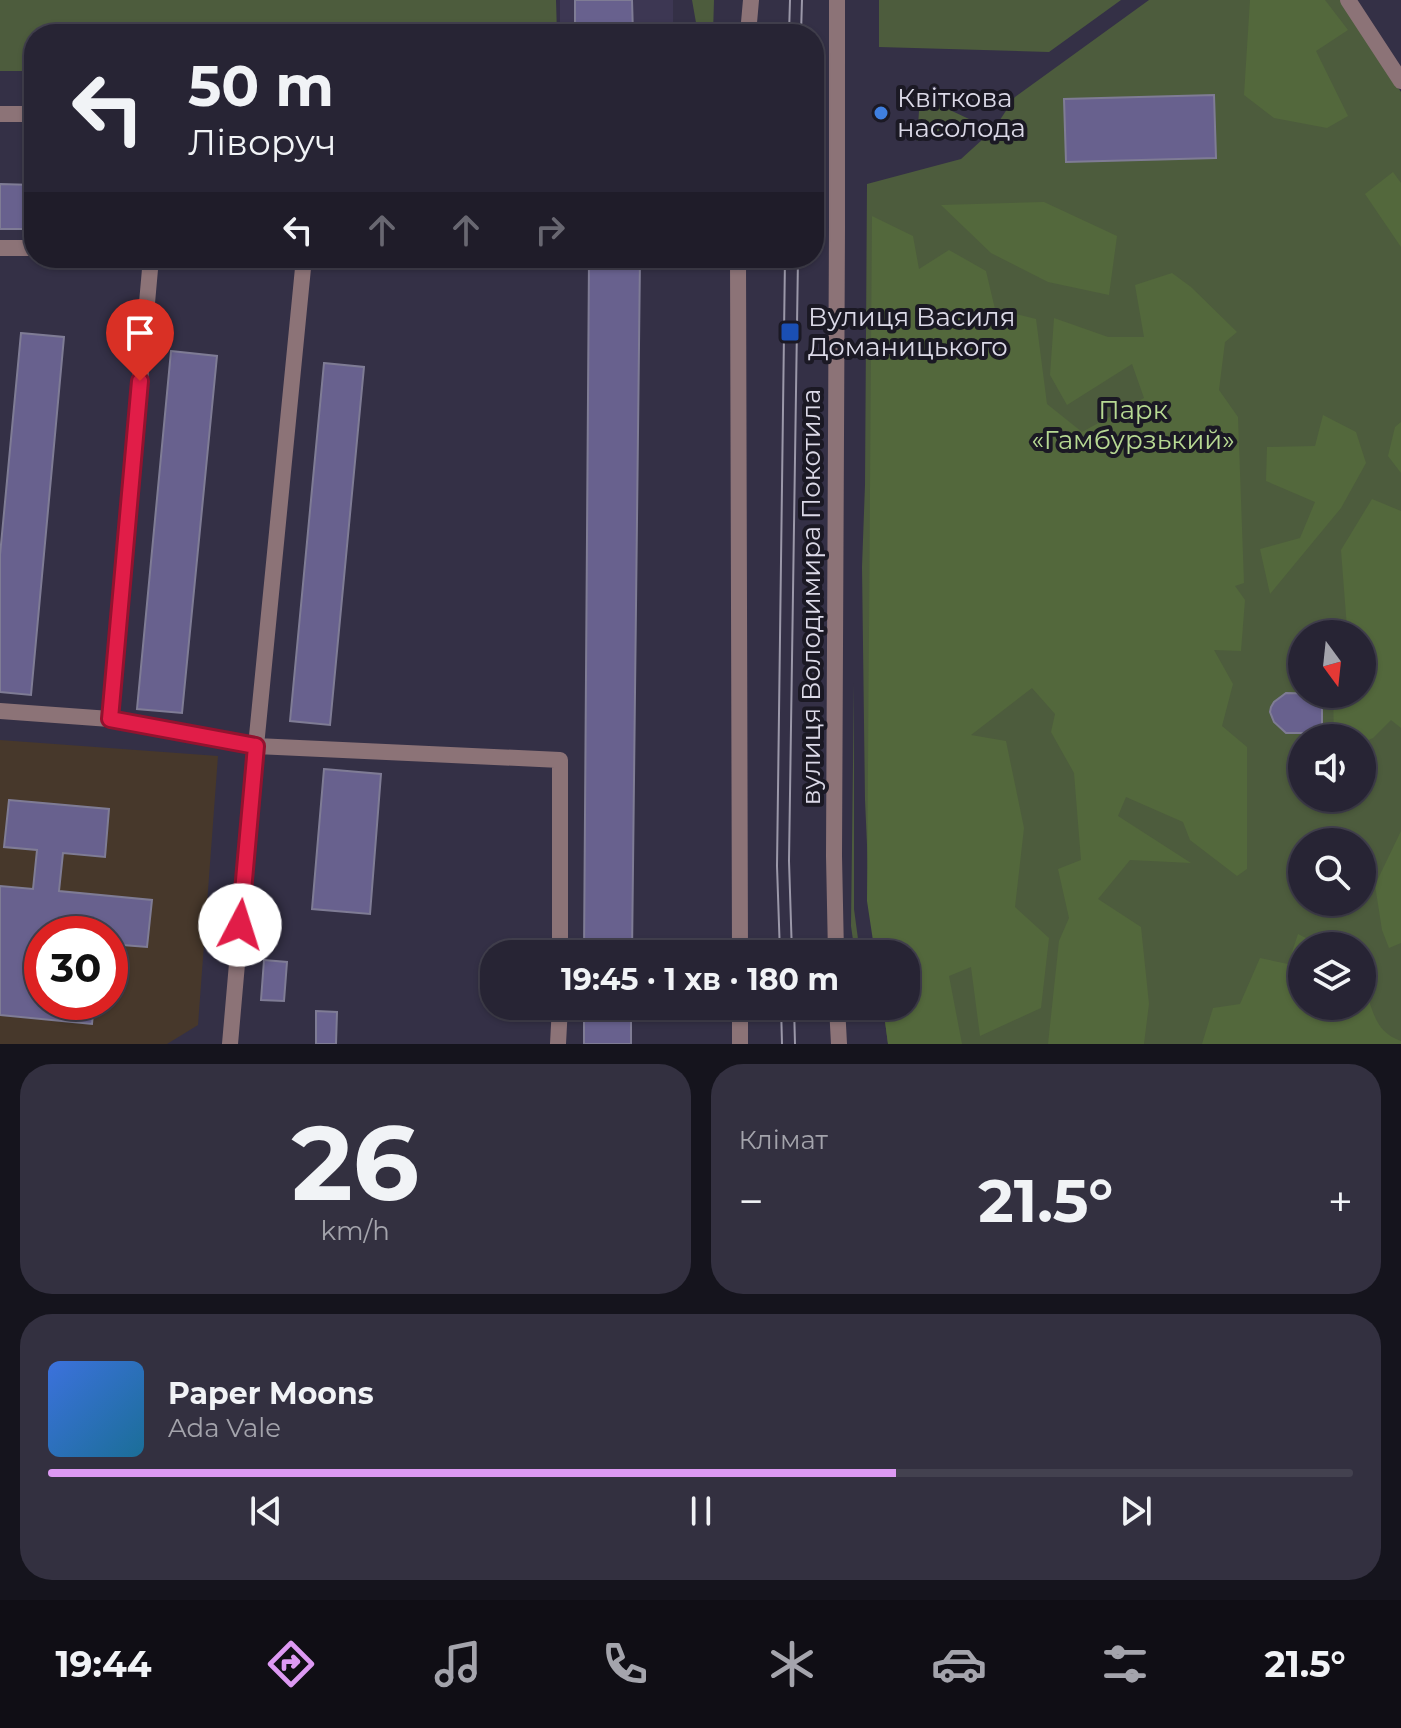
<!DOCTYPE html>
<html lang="uk">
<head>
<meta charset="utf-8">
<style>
  :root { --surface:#272434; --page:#333040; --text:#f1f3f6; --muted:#a4a4ac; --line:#43414f; --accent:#dd99f3 }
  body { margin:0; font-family:Montserrat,sans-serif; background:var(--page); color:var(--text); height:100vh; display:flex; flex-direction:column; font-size:30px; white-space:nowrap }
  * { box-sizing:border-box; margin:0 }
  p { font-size:26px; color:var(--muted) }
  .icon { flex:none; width:44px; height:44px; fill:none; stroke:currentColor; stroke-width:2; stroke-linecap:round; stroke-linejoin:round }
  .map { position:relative; height:1044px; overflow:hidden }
  .panel { display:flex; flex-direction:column; gap:20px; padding:20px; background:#15141d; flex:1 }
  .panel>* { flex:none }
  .banner { position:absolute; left:24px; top:24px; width:800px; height:244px; border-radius:32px; box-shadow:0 2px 6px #0004,0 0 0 2px var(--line); background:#272434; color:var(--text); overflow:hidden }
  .needle { width:52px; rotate:165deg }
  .tools { position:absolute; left:1288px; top:620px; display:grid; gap:16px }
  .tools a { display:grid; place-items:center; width:88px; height:88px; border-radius:50%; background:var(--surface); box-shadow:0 2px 6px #0004,0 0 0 2px var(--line); font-size:40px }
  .speed { position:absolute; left:24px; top:916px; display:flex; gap:16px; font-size:40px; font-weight:700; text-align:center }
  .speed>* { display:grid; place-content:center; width:104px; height:104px; border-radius:50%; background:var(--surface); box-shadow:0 2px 6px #0004,0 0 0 2px var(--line); line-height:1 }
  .speed .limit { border:12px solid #d22; background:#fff; color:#111 }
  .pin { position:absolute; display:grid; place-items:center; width:68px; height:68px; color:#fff; margin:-82px -34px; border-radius:50% 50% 50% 0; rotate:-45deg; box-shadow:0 0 8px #0007 }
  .pin .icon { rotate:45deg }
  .me { position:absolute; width:88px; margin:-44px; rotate:5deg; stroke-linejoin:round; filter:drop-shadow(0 0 6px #0008) }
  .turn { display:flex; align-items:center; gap:28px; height:168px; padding:0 32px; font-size:36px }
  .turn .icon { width:104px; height:104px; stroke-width:2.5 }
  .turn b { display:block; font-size:56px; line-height:68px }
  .lanes { display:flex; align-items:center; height:76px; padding:0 32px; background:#0003; justify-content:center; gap:40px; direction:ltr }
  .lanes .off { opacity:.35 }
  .big { font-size:60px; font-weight:700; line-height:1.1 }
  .panel .card { flex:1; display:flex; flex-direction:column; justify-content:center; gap:12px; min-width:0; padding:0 28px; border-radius:32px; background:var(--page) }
  .panel .dial { align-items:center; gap:0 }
  .dial b { font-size:104px; line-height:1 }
  .song { display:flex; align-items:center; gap:24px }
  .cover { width:96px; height:96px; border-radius:12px; background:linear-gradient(135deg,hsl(220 70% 55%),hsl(200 70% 35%)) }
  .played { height:8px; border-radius:4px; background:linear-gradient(90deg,var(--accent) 65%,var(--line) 65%) }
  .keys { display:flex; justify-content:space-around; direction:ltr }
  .heat { display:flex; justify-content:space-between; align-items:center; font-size:44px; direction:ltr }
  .panel .tiles { flex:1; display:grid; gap:20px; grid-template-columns:1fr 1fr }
  .card:last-child { grid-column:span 2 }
  .trip { position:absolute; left:480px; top:940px; width:440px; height:80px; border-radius:32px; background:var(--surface); box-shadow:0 2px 6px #0004,0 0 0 2px var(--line); font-weight:700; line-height:80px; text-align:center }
  .tab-bar { display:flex; height:128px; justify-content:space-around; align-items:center; background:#100e15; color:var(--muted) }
  .tab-bar .icon { width:56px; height:56px }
  .tab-bar .selected { color:var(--accent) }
  .tab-bar b { font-size:36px; color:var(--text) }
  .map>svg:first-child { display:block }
  .built { fill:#3d3753 }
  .education { fill:#47382b; fill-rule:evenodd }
  .green { fill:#4d5c3d; fill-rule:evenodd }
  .forest { fill:#53683c }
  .building { fill:#68618e; stroke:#7f7c95; stroke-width:2 }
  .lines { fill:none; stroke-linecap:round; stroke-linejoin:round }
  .minor { stroke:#8c7377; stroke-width:16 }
  .tertiary { stroke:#8c7377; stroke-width:16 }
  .tram { stroke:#9b98a9; stroke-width:2 }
  .route-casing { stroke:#92132f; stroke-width:20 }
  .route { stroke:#e11d48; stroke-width:14 }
  .shop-dot { fill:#3f7fe0; stroke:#1b1924; stroke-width:3 }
  .transit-dot { fill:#1a4fb4; stroke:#1b1924; stroke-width:3 }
  .labels { text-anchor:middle; stroke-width:8; stroke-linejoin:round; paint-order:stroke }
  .poi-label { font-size:26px; fill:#dbd9e7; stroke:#1b1924; text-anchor:start }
  .park-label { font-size:26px; fill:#b7d993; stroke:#1b1924 }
  .street-label { font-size:26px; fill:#dbd9e7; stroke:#1b1924 }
</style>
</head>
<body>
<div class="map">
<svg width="1401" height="1044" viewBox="0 0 1401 1044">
  <rect width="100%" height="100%" fill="#343046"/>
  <path class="built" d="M 560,0 L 673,0 L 673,32 L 671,34 L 560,34 Z"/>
  <path class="education" d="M 0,740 L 218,756 L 198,1025 L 167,1044 L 0,1044 ZM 42,934 L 110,934 L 110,1002 L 42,1002 Z"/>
  <path class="green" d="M 0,0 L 556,0 L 557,34 L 34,34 L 34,71 L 0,71 Z
    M 692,0 L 714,0 L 713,34 L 698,34 Z
    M 879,0 L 1121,0 L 1049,52 L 879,47 Z
    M 1149,0 L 1341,0 L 1401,92 L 1401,1044 L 888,1044 L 883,1006 L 906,1006 L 906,954 L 870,912 L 865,800 L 862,567 L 865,485 L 867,184 L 961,159 L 994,129 L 1015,97 ZM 1302,634 L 1362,634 L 1362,694 L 1302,694 ZM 1302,738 L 1362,738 L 1362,798 L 1302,798 ZM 1302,842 L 1362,842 L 1362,902 L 1302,902 ZM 1302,946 L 1362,946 L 1362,1006 L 1302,1006 Z
    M 920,96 L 969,119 L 917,141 Z
    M 854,683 L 854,909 L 860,954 L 855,954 L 851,926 Z"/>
  <path class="forest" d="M 1250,0 L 1325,0 L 1348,30 L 1316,51 L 1348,116 L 1327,128 L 1274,118 L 1244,95 Z
    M 1393,172 L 1401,183 L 1401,247 L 1365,194 Z
    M 1044,202 L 1117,236 L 1109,295 L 1048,282 L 991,253 L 941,205 Z
    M 872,216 L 913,236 L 919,269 L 949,250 L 986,271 L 995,309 L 1036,319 L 1047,404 L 1082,432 L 1144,398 L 1132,364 L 1067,405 L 1050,375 L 1054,318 L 1108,337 L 1144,337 L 1135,285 L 1172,273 L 1191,287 L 1237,332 L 1225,342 L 1219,390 L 1238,417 L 1244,583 L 1235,586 L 1245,600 L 1241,651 L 1214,650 L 1233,684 L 1222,726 L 1247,747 L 1247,869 L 1237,876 L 1190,840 L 1183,822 L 1126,797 L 1118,816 L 1191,863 L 1130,860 L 1098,899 L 1141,927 L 1149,1004 L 1144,1044 L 1048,1044 L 1059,941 L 1069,918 L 1058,869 L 1081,860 L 1074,773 L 1051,732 L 1055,714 L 1032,688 L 971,735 L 1006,741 L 1024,828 L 1015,907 L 1049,938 L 1041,1008 L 980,1036 L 971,967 L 949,976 L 962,1044 L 888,1044 L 883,1006 L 906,1006 L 906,954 L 875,954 L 867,901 Z
    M 1323,415 L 1356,432 L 1366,463 L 1341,508 L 1270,594 L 1260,549 L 1300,538 L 1315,502 L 1266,481 L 1267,447 L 1315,446 Z
    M 1401,422 L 1401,473 L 1388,456 L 1395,427 Z
    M 1372,499 L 1401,511 L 1401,728 L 1391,720 L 1373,738 L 1362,743 L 1362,738 L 1334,738 L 1333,694 L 1362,694 L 1362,634 L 1346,634 L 1347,628 L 1341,550 Z
    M 1401,831 L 1401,943 L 1389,948 L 1382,930 L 1375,885 Z
    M 1298,934 L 1322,946 L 1302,946 L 1302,1006 L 1362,1006 L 1362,984 C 1374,1007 1372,1031 1401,1041 L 1401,1044 L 1202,1044 L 1213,1008 L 1240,1004 L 1260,958 L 1288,964 Z"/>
  <path class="building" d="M 575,0 L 632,0 L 633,34 L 575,34 Z
    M 1214,95 L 1216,158 L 1066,162 L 1064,99 Z
    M 0,184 L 34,185 L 34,229 L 0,229 Z
    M 589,258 L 640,258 L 632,954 L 584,954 Z
    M 21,333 L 64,337 L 31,695 L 0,692 L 0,555 Z
    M 171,351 L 217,356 L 182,713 L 137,709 Z
    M 324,363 L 364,367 L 330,725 L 290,721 Z
    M 1286,693 L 1322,694 L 1322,733 L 1286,733 L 1274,722 L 1270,712 L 1271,707 L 1274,702 Z
    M 324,769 L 381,774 L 370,914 L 312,909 Z
    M 9,800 L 109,809 L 105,857 L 63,853 L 59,891 L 152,900 L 147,947 L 110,944 L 110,934 L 42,934 L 42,1002 L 94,1002 L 92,1024 L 0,1015 L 0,886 L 33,889 L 37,850 L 4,847 Z
    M 264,960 L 287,962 L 284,1001 L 261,1000 Z
    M 584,1006 L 631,1006 L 631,1044 L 584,1044 Z
    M 316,1011 L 337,1012 L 336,1044 L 316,1044 Z"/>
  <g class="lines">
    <path class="minor" d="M 1348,0 L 1401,81
      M 0,114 L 34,114
      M 0,248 L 34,248
      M 0,711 L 110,719 L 256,746 L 304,258
      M 110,719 L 151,258
      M 230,1044 L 256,746 L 560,760 L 560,954
      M 558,1044 L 560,1006"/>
    <path class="tertiary" d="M 748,34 L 751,0
      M 738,258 L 740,954
      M 836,954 L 834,856 L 837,226 L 837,0
      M 837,1006 L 839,1044
      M 740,1044 L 740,1006"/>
    <path class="tram" d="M 789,34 L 790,0
      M 801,34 L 802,0
      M 780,954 L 777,866 L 785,258
      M 792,954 L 789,861 L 798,258
      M 781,1006 L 782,1044
      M 794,1006 L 795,1044"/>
  </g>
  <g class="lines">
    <g class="route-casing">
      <path id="route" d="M 140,381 L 110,719 L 256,746 L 240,925"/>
    </g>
    <use href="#route" class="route"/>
  </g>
  <circle class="shop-dot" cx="881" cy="113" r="8"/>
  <rect class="transit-dot" x="780" y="322" width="20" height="20" rx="4"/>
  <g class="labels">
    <g class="poi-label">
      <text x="897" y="107">Квіткова<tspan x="897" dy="30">насолода</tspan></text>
      <text x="808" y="326">Вулиця Василя<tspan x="808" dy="30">Доманицького</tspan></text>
    </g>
    <g class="park-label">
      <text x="1133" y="419">Парк<tspan x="1133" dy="30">«Гамбурзький»</tspan></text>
    </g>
    <g class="street-label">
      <text transform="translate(811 597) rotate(-90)" y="9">вулиця Володимира Покотила</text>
    </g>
  </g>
</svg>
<div class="tools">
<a><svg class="needle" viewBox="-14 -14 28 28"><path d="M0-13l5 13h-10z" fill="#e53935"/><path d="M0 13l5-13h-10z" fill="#a4a4ac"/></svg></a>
<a><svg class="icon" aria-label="sound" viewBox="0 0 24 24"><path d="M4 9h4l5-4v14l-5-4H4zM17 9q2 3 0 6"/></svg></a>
<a><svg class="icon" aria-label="search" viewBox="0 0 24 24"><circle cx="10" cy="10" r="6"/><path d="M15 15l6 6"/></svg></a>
<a><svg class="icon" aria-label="layers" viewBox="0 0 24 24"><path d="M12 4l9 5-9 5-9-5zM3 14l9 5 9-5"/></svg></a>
</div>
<div class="speed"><div class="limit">30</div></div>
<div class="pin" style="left:140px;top:381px;background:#d93025"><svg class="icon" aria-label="arrive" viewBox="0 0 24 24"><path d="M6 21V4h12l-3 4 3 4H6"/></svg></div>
<svg class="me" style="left:240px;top:925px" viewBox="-20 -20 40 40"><circle r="19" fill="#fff"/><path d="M0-13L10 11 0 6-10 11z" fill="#e11d48"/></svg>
<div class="trip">19:45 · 1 хв · 180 m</div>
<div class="banner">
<div class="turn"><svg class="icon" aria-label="left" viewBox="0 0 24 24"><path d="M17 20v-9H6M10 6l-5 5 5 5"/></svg><div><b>50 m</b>Ліворуч</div></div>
<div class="lanes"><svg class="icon" aria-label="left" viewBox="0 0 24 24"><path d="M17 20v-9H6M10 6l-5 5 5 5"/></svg><svg class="icon off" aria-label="ahead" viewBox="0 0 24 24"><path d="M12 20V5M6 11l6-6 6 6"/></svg><svg class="icon off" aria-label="ahead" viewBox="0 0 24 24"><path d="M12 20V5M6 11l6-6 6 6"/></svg><svg class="icon off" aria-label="right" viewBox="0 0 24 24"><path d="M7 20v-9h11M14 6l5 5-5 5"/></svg></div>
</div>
</div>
<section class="panel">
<div class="tiles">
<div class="card dial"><b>26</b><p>km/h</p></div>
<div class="card"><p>Клімат</p>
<div class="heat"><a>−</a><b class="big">21.5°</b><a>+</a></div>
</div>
<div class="card">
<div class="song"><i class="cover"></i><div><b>Paper Moons</b><p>Ada Vale</p></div></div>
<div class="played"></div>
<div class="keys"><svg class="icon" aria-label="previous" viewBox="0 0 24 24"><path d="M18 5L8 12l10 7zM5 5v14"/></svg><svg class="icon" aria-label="pause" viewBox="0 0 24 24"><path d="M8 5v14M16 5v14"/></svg><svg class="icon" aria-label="next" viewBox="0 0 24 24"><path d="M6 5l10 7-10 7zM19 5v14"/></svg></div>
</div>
</div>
</section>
<nav class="tab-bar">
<b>19:44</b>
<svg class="icon selected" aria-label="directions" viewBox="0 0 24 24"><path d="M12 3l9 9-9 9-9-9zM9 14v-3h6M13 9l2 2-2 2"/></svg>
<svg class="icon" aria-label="music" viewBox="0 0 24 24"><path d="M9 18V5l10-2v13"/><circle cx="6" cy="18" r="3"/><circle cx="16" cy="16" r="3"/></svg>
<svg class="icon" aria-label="phone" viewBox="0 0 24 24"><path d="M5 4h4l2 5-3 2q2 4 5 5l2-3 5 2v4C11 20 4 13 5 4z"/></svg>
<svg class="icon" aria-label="climate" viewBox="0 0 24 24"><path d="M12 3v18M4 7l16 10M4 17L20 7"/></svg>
<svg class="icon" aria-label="car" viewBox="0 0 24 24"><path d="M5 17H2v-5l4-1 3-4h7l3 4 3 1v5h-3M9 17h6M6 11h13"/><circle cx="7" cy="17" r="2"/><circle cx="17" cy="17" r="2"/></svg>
<svg class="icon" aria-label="filters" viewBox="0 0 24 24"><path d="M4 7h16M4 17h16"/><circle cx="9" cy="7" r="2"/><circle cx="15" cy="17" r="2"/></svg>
<b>21.5°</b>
</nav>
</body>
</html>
